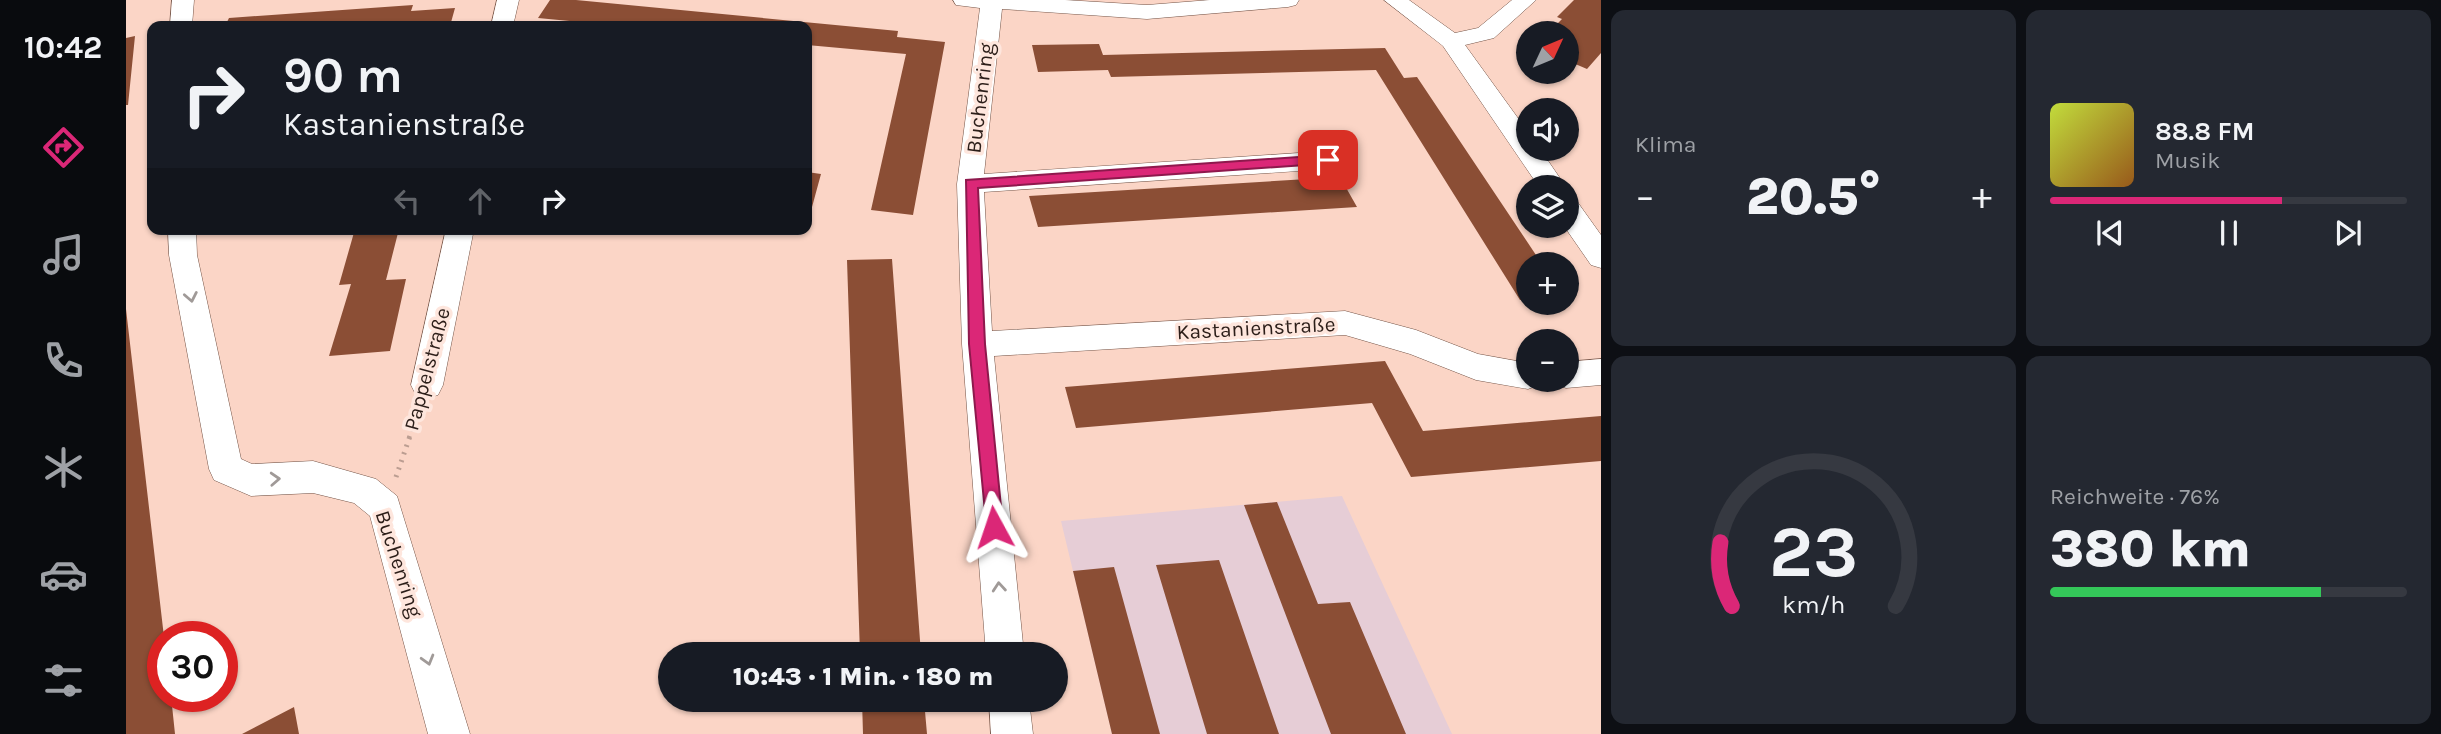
<!DOCTYPE html>
<html lang="de">
<head>
<meta charset="utf-8">
<style>
  :root { --surface:#171b24; --page:#242831; --text:#f1f3f6; --muted:#9ea1a6; --line:#363941; --accent:#db2777 }
  body { margin:0; font-family:Karla,sans-serif; background:var(--page); color:var(--text); height:100vh; display:flex; flex-direction:column; font-size:26px; white-space:nowrap }
  * { box-sizing:border-box; margin:0 }
  p { font-size:23px; color:var(--muted) }
  .icon { flex:none; width:38px; height:38px; fill:none; stroke:currentColor; stroke-width:2; stroke-linecap:round; stroke-linejoin:round }
  .map { position:relative; flex:1; overflow:hidden }
  .sheet { display:flex; flex-direction:column; gap:10px; padding:10px; background:#0d0f14; width:840px }
  .sheet>* { flex:none }
  .hud { position:absolute; left:21px; top:21px; width:665px; height:214px; border-radius:14px; box-shadow:0 2px 5px #0004; background:#171b24; color:var(--text); overflow:hidden }
  .needle { width:46px; rotate:46deg }
  .controls { position:absolute; left:1390px; top:21px; display:grid; gap:14px }
  .controls a { display:grid; place-items:center; width:63px; height:63px; border-radius:50%; background:var(--surface); box-shadow:0 2px 5px #0004; font-size:35px }
  .speed { position:absolute; left:21px; top:621px; display:flex; gap:14px; font-size:35px; font-weight:700; text-align:center }
  .speed>* { display:grid; place-content:center; width:91px; height:91px; border-radius:50%; background:var(--surface); box-shadow:0 2px 5px #0004; line-height:1 }
  .speed .limit { border:10px solid #d22; background:#fff; color:#111 }
  .pin { position:absolute; display:grid; place-items:center; width:60px; height:60px; color:#fff; margin:-30px; border-radius:14px; box-shadow:0 4px 10px #0006 }
  .me { position:absolute; width:77px; margin:-38px; rotate:355deg; stroke-linejoin:round; filter:drop-shadow(0 0 5px #0008) }
  .turn { display:flex; align-items:center; gap:24px; height:147px; padding:0 21px; font-size:32px }
  .turn .icon { width:91px; height:91px; stroke-width:2.5 }
  .turn b { display:block; font-size:49px; line-height:60px }
  .lanes { display:flex; align-items:center; height:66px; padding:0 21px; background:#0003; justify-content:center; gap:35px; direction:ltr }
  .lanes .off { opacity:.35 }
  .big { font-size:52px; font-weight:800; line-height:1.1 }
  .sheet .tile { flex:1; display:flex; flex-direction:column; justify-content:center; gap:10px; min-width:0; padding:0 24px; border-radius:14px; background:var(--page) }
  .sheet .dial { align-items:center; gap:0 }
  .dial svg { height:182px; overflow:visible; fill:none; stroke:var(--line); stroke-width:7; stroke-linecap:round; text-anchor:middle }
  .dial text { fill:var(--text); stroke:none }
  .song { display:flex; align-items:center; gap:21px }
  .cover { width:84px; height:84px; border-radius:10px; background:linear-gradient(135deg,hsl(70 70% 55%),hsl(30 70% 35%)) }
  .played { height:7px; border-radius:4px; background:linear-gradient(90deg,var(--accent) 65%,var(--line) 65%) }
  .keys { display:flex; justify-content:space-around; direction:ltr }
  .heat { display:flex; justify-content:space-between; align-items:center; font-size:38px; direction:ltr }
  .charge { height:10px; border-radius:5px; background:linear-gradient(90deg,#34c759 76%,var(--line) 0) }
  .sheet .tiles { flex:1; display:grid; gap:10px; grid-template-columns:repeat(2,1fr) }
  .trip { position:absolute; left:532px; top:642px; width:410px; height:70px; border-radius:35px; background:var(--surface); box-shadow:0 2px 5px #0004; font-weight:800; line-height:70px; text-align:center }
  main { display:flex; flex:1; min-height:0 }
  .menu { display:flex; flex-direction:column; width:126px; justify-content:space-around; align-items:center; background:#090b0e; color:var(--muted) }
  .menu .icon { width:49px; height:49px }
  .menu .selected { color:var(--accent) }
  .menu b { font-size:32px; color:var(--text) }
  .map>svg:first-child { display:block }
  .industrial { fill:#e6cdd6 }
  .building { fill:#8b4e35 }
  .lines { fill:none; stroke-linecap:round; stroke-linejoin:round }
  .minor-casing { stroke:#745447; stroke-width:1 }
  .path-far1 { stroke:#bb9d91; stroke-width:4.5; stroke-dasharray:2 5; stroke-linecap:butt }
  .path { stroke:#bb9d91; stroke-width:5; stroke-dasharray:2 6; stroke-linecap:butt }
  .minor { fill:#fff; fill-rule:evenodd }
  .oneway { stroke:#a09a98 }
  .route { fill:#db2777; stroke:#8e194d; stroke-width:2 }
  .labels { text-anchor:middle; stroke-width:7; stroke-linejoin:round; paint-order:stroke }
  .street-label { font-size:21px; fill:#2c1e19; stroke:#fee6dd }
</style>
</head>
<body>
<main>
<nav class="menu">
<b>10:42</b>
<svg class="icon selected" aria-label="directions" viewBox="0 0 24 24"><path d="M12 3l9 9-9 9-9-9zM9 14v-3h6M13 9l2 2-2 2"/></svg>
<svg class="icon" aria-label="music" viewBox="0 0 24 24"><path d="M9 18V5l10-2v13"/><circle cx="6" cy="18" r="3"/><circle cx="16" cy="16" r="3"/></svg>
<svg class="icon" aria-label="phone" viewBox="0 0 24 24"><path d="M5 4h4l2 5-3 2q2 4 5 5l2-3 5 2v4C11 20 4 13 5 4z"/></svg>
<svg class="icon" aria-label="climate" viewBox="0 0 24 24"><path d="M12 3v18M4 7l16 10M4 17L20 7"/></svg>
<svg class="icon" aria-label="car" viewBox="0 0 24 24"><path d="M5 17H2v-5l4-1 3-4h7l3 4 3 1v5h-3M9 17h6M6 11h13"/><circle cx="7" cy="17" r="2"/><circle cx="17" cy="17" r="2"/></svg>
<svg class="icon" aria-label="filters" viewBox="0 0 24 24"><path d="M4 7h16M4 17h16"/><circle cx="9" cy="7" r="2"/><circle cx="15" cy="17" r="2"/></svg>
</nav>
<div class="map">
<svg width="1475" height="734" viewBox="0 0 1475 734">
  <rect width="100%" height="100%" fill="#fbd5c6"/>
  <path class="industrial" d="M 1216,496 L 1326,734 L 986,734 L 935,521 Z"/>
  <path class="building" d="M 424,0 L 450,0 L 772,31 L 771,37 L 819,42 L 787,215 L 745,210 L 780,54 L 681,45 L 681,26 L 496,26 L 412,18 Z
    M 1448,0 L 1475,0 L 1475,53 L 1461,69 L 1440,60 L 1440,33 L 1422,33 L 1436,19 L 1431,17 Z
    M 287,5 L 285,11 L 329,8 L 324,26 L 99,26 L 103,18 Z
    M 9,36 L 2,105 L 0,105 L 0,38 Z
    M 973,44 L 977,55 L 1259,48 L 1278,78 L 1291,77 L 1416,264 L 1402,264 L 1402,300 L 1394,300 L 1250,70 L 985,77 L 982,70 L 912,72 L 906,45 Z
    M 681,172 L 695,174 L 686,207 L 681,207 Z
    M 1214,177 L 1231,207 L 912,227 L 903,196 Z
    M 229,229 L 273,229 L 260,280 L 280,279 L 264,351 L 203,356 L 225,284 L 213,285 Z
    M 766,259 L 795,654 L 734,654 L 721,260 Z
    M 0,309 L 38,637 L 37,696 L 45,696 L 49,734 L 0,734 Z
    M 1259,361 L 1297,431 L 1475,416 L 1475,461 L 1285,477 L 1246,403 L 950,428 L 939,387 Z
    M 1151,502 L 1192,604 L 1224,602 L 1280,734 L 1205,734 L 1118,505 Z
    M 1093,560 L 1153,734 L 1081,734 L 1030,565 Z
    M 988,567 L 1034,734 L 986,734 L 947,571 Z
    M 736,700 L 798,700 L 801,734 L 737,734 Z
    M 168,707 L 173,734 L 116,734 Z"/>
  <g class="lines">
    <g class="minor-casing">
      <path id="minor" d="M 46,0 L 68,0 L 66,26 L 44,26 Z
        M 371,0 L 393,0 L 387,26 L 365,26 Z
        M 827,0 L 939,0 L 1021,5 L 1084,0 L 1173,0 L 1170,5 L 1162,7 L 1021,19 L 876,9 L 858,174 L 1202,151 L 1211,154 L 1215,160 L 1211,166 L 1202,169 L 858,192 L 866,331 L 1219,311 L 1290,330 L 1352,354 L 1402,363 L 1402,380 L 1416,380 L 1413,385 L 1402,389 L 1350,380 L 1284,354 L 1219,335 L 868,356 L 898,654 L 860,654 L 836,344 L 831,184 L 854,8 L 830,5 Z
        M 1258,0 L 1283,0 L 1329,33 L 1352,28 L 1386,0 L 1410,0 L 1368,38 L 1339,45 L 1402,132 L 1402,149 L 1414,149 L 1440,187 L 1413,187 L 1317,46 Z
        M 1440,197 L 1450,200 L 1475,235 L 1475,268 L 1465,265 L 1438,226 Z
        M 42,229 L 70,229 L 71,255 L 115,459 L 126,464 L 187,461 L 250,479 L 271,496 L 344,734 L 302,734 L 244,516 L 228,503 L 187,493 L 125,496 L 88,480 L 83,469 L 43,255 Z
        M 320,229 L 348,229 L 317,385 L 312,395 L 301,398 L 290,395 L 285,385 Z
        M 1475,359 L 1475,385 L 1440,388 L 1429,384 L 1427,380 L 1440,380 L 1440,362 Z
        M 863,700 L 903,700 L 907,734 L 865,734 Z"/>
    </g>
    <path class="path-far1" d="M 283,438 L 292,412"/>
    <path class="path" d="M 270,477 L 284,436"/>
    <use href="#minor" class="minor"/>
  </g>
  <defs><path id="oneway-chevron" d="M-2-3.5L2.5 0L-2 3.5" fill="none" stroke-width="1.6" stroke-linecap="round" stroke-linejoin="round" transform="scale(1.75)"/></defs>
  <g class="oneway">
    <use href="#oneway-chevron" transform="translate(65 297) rotate(79)"/>
    <use href="#oneway-chevron" transform="translate(149 479) rotate(-3)"/>
    <use href="#oneway-chevron" transform="translate(873 587) rotate(-95)"/>
    <use href="#oneway-chevron" transform="translate(302 660) rotate(74)"/>
  </g>
  <path class="route" d="M 1202,155 L 1207,157 L 1207,163 L 852,188 L 859,344 L 877,527 L 874,533 L 868,535 L 861,533 L 843,344 L 840,180 Z"/>
  <g class="labels">
    <g class="street-label">
      <text transform="translate(854 98) rotate(-83)" y="7">Buchenring</text>
      <text transform="translate(1130 328) rotate(-3)" y="7">Kastanienstraße</text>
      <text transform="translate(301 369) rotate(-75)" y="7">Pappelstraße</text>
      <text transform="translate(273 564) rotate(72)" y="7">Buchenring</text>
    </g>
  </g>
</svg>
<div class="controls">
<a><svg class="needle" viewBox="-14 -14 28 28"><path d="M0-13l5 13h-10z" fill="#e53935"/><path d="M0 13l5-13h-10z" fill="#9ea1a6"/></svg></a>
<a><svg class="icon" aria-label="sound" viewBox="0 0 24 24"><path d="M4 9h4l5-4v14l-5-4H4zM17 9q2 3 0 6"/></svg></a>
<a><svg class="icon" aria-label="layers" viewBox="0 0 24 24"><path d="M12 4l9 5-9 5-9-5zM3 14l9 5 9-5"/></svg></a>
<a>+</a>
<a>−</a>
</div>
<div class="speed"><div class="limit">30</div></div>
<div class="pin" style="left:1202px;top:160px;background:#d93025"><svg class="icon" aria-label="arrive" viewBox="0 0 24 24"><path d="M6 21V4h12l-3 4 3 4H6"/></svg></div>
<svg class="me" style="left:868px;top:527px" viewBox="-20 -20 40 40"><path d="M0-17L14 15 0 8-14 15z" fill="#db2777" stroke="#fff" stroke-width="4"/></svg>
<div class="trip">10:43 · 1 Min. · 180 m</div>
<div class="hud">
<div class="turn"><svg class="icon" aria-label="right" viewBox="0 0 24 24"><path d="M7 20v-9h11M14 6l5 5-5 5"/></svg><div><b>90 m</b>Kastanienstraße</div></div>
<div class="lanes"><svg class="icon off" aria-label="left" viewBox="0 0 24 24"><path d="M17 20v-9H6M10 6l-5 5 5 5"/></svg><svg class="icon off" aria-label="ahead" viewBox="0 0 24 24"><path d="M12 20V5M6 11l6-6 6 6"/></svg><svg class="icon" aria-label="right" viewBox="0 0 24 24"><path d="M7 20v-9h11M14 6l5 5-5 5"/></svg></div>
</div>
</div>
<section class="sheet">
<div class="tiles">
<div class="tile"><p>Klima</p>
<div class="heat"><a>−</a><b class="big">20.5°</b><a>+</a></div>
</div>
<div class="tile">
<div class="song"><i class="cover"></i><div><b>88.8 FM</b><p>Musik</p></div></div>
<div class="played"></div>
<div class="keys"><svg class="icon" aria-label="previous" viewBox="0 0 24 24"><path d="M18 5L8 12l10 7zM5 5v14"/></svg><svg class="icon" aria-label="pause" viewBox="0 0 24 24"><path d="M8 5v14M16 5v14"/></svg><svg class="icon" aria-label="next" viewBox="0 0 24 24"><path d="M6 5l10 7-10 7zM19 5v14"/></svg></div>
</div>
<div class="tile dial"><svg viewBox="0 0 100 80">
<path d="M14 69A42 42 0 1 1 86 69"/>
<path d="M14 69A42 42 0 0 1 9 41" stroke="#db2777"/>
<text x="50" y="56" font-size="32" font-weight="700">23</text>
<text x="50" y="72" font-size="11">km/h</text>
</svg></div>
<div class="tile"><p>Reichweite · 76%</p><b class="big">380 km</b><div class="charge"></div></div>
</div>
</section>
</main>
</body>
</html>
